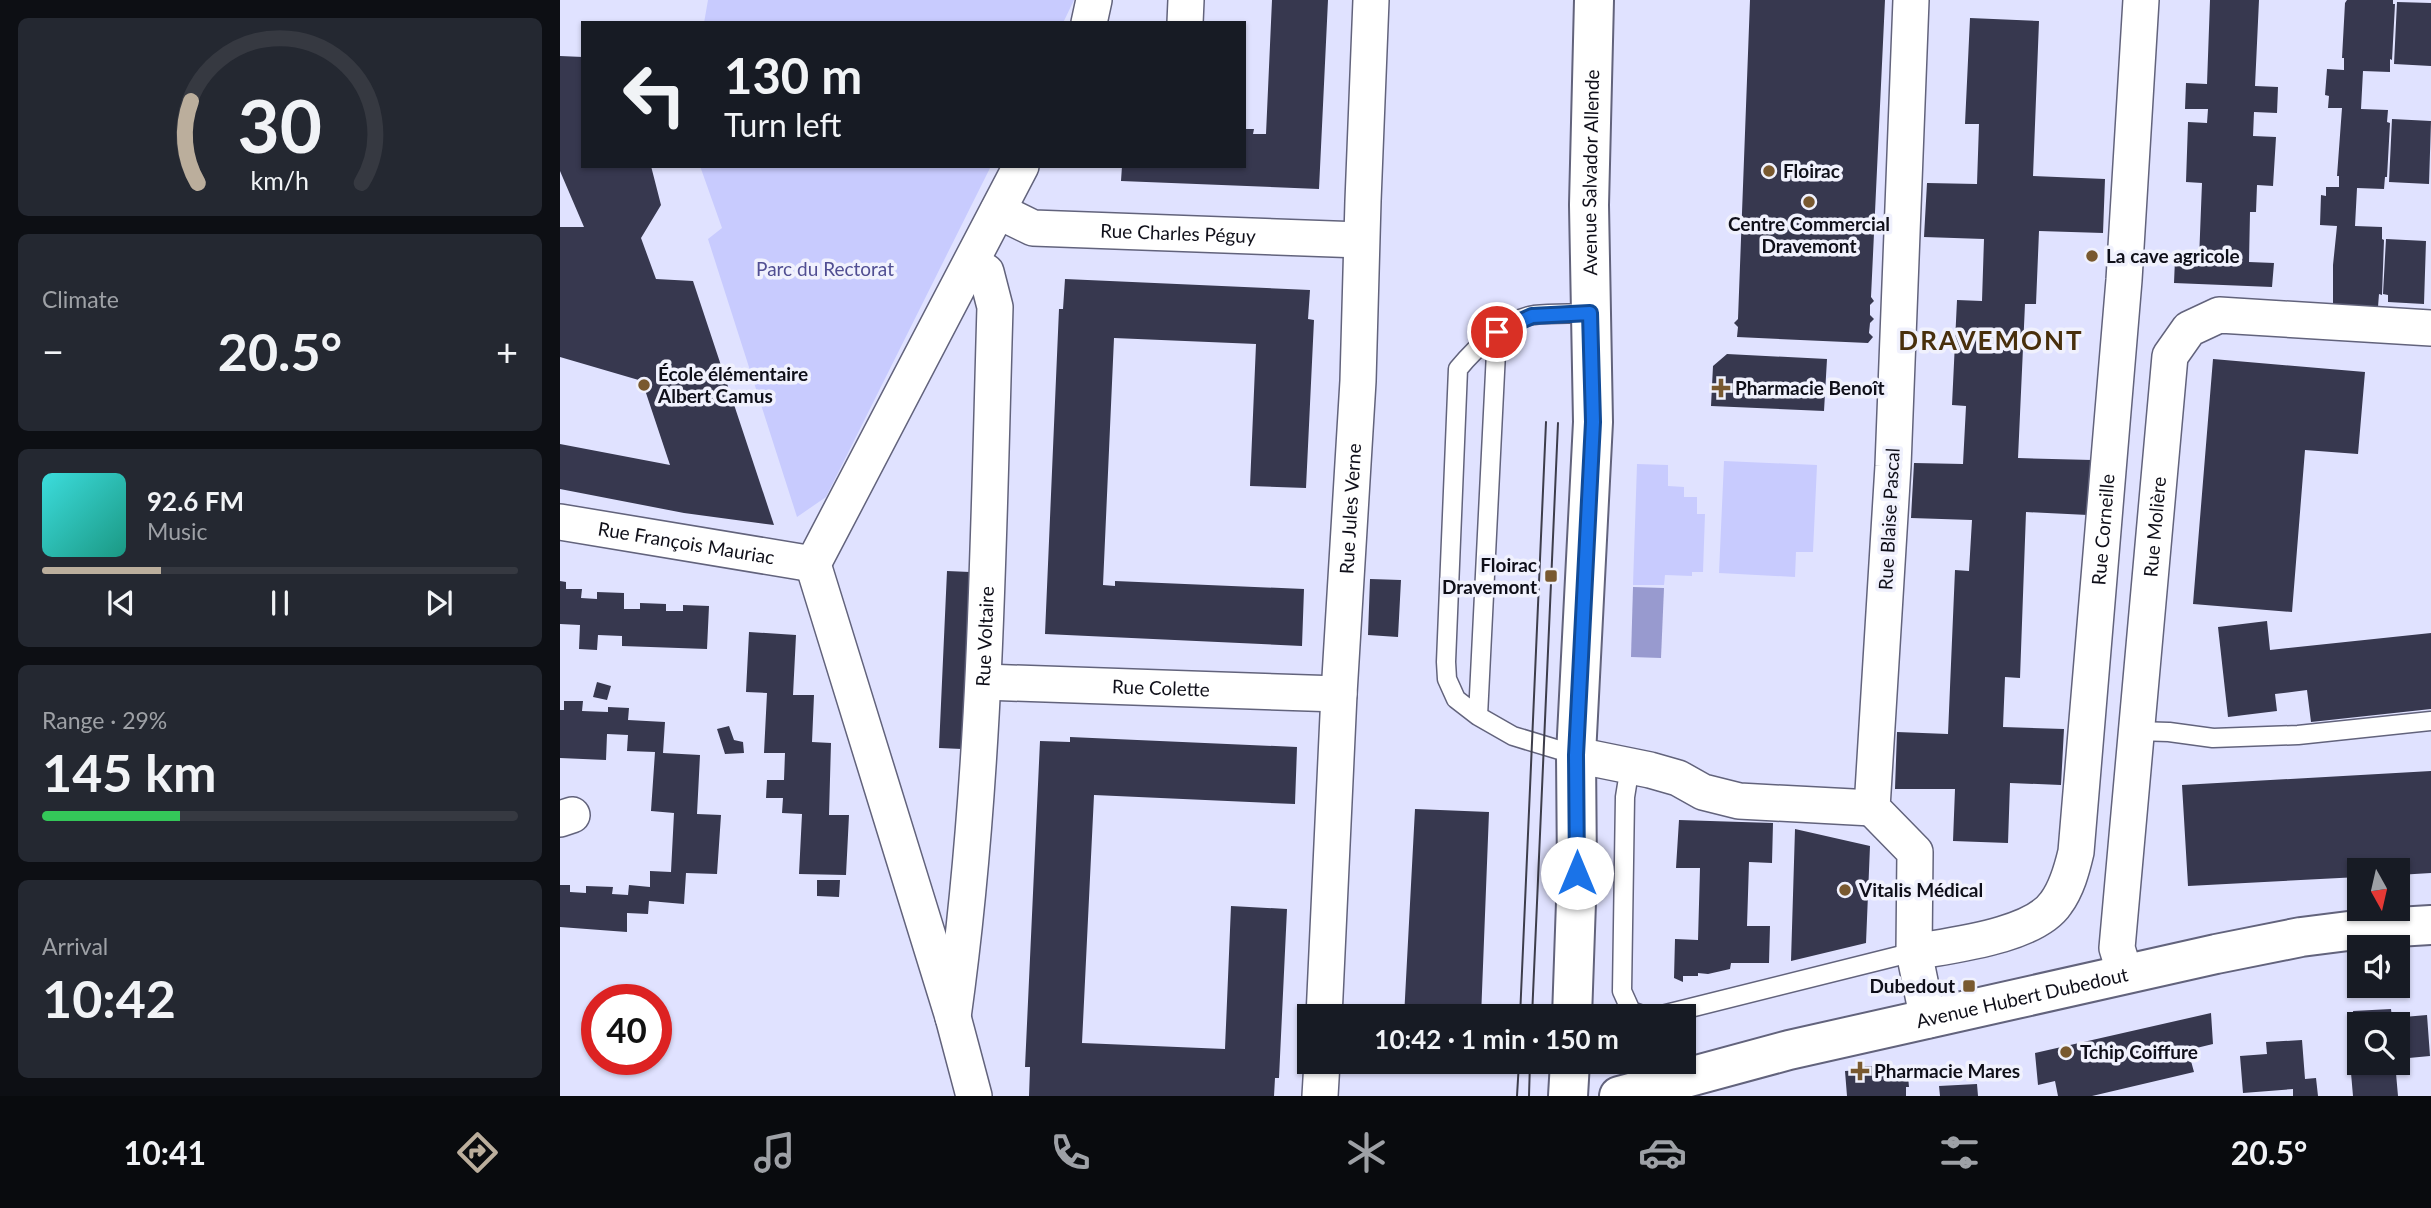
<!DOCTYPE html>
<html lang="en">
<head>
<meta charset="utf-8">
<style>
  :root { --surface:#171b24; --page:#242831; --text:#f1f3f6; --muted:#9ea1a6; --line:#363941; --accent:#bbae9c }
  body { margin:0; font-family:Lato,sans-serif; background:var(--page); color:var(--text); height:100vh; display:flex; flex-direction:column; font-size:26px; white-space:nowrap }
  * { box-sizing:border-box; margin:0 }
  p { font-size:23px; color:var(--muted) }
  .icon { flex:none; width:38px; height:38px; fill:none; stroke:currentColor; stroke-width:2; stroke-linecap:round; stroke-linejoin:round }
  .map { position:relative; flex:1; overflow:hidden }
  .panel { display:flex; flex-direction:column; gap:18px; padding:18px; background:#0d0f14; width:560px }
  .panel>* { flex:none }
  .top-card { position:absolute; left:21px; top:21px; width:665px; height:147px; border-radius:0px; box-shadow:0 2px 5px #0004; background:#171b24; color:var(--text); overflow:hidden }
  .needle { width:46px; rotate:172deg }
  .tools { position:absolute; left:1787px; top:858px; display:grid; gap:14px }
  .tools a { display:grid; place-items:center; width:63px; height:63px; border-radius:0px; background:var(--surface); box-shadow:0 2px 5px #0004; font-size:35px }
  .speed { position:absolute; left:21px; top:984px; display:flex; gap:14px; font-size:35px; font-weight:700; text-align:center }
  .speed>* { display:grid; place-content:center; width:91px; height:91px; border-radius:50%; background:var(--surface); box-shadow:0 2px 5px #0004; line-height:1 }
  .speed .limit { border:10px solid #d22; background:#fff; color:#111 }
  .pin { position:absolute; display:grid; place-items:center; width:60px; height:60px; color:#fff; margin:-30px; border:4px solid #fff; border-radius:50%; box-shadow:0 2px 7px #0007 }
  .me { position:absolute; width:77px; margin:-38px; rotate:0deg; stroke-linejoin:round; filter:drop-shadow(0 0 5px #0008) }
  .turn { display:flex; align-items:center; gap:24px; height:147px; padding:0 28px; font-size:32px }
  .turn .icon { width:91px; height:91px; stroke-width:2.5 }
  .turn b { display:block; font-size:49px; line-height:60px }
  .big { font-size:52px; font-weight:700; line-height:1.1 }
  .panel .tile { flex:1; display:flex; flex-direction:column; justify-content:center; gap:10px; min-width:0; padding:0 24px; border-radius:10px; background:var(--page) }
  .panel .dial { align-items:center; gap:0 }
  .dial svg { height:182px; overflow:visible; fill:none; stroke:var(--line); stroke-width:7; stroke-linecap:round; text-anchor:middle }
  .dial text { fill:var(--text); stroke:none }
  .song { display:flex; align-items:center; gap:21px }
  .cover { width:84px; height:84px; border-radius:10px; background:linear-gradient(135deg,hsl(180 70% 55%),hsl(170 70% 35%)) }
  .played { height:7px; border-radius:4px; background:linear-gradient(90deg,var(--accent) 25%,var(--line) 25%) }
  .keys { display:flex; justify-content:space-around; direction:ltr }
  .heat { display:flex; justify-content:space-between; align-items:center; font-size:38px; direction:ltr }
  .charge { height:10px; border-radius:5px; background:linear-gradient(90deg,#34c759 29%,var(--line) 0) }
  .trip { position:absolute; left:737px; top:1004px; width:399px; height:70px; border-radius:0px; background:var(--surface); box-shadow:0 2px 5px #0004; font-weight:700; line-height:70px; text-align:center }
  .tabs { display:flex; height:112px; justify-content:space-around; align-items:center; background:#090b0e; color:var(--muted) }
  .tabs .icon { width:49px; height:49px }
  .tabs .active { color:var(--accent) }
  .tabs b { font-size:32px; color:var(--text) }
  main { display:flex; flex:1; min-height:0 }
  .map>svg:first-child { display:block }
  .green { fill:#c8cbfe }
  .water { fill:#989acf }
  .building { fill:#37384f }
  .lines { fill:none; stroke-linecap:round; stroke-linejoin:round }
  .lane-casing { stroke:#62637c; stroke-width:21 }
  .street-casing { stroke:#62637c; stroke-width:38 }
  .secondary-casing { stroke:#62637c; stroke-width:42 }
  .lane { stroke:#fff; stroke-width:18 }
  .street { stroke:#fff; stroke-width:35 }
  .secondary { stroke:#fff; stroke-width:38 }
  .tram { stroke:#3d3d4b; stroke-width:2 }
  .route-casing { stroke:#114b97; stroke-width:18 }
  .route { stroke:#1a73e8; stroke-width:12 }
  .poi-dot { fill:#79592f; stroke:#f0f1fd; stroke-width:2.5 }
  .labels { text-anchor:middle; stroke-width:7; stroke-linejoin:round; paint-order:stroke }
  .poi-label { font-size:19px; font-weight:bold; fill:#0f0f19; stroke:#f0f1fd; text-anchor:start }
  .street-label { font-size:19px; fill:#0f0f19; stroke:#f0f1fd }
  .park-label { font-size:19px; fill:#504e92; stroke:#f0f1fd }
  .district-label { font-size:26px; font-weight:bold; letter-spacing:2px; fill:#482f0c; stroke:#f0f1fd }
</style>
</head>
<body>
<main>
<section class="panel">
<div class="tile dial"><svg viewBox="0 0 100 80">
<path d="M14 69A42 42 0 1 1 86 69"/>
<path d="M14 69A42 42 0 0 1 11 33" stroke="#bbae9c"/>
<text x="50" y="56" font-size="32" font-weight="700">30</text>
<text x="50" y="72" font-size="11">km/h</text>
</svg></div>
<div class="tile"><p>Climate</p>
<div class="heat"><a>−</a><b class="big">20.5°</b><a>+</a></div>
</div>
<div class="tile">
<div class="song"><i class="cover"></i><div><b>92.6 FM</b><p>Music</p></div></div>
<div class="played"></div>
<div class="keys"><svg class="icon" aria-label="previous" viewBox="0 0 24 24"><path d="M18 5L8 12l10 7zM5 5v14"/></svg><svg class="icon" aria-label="pause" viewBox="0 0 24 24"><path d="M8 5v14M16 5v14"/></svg><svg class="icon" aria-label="next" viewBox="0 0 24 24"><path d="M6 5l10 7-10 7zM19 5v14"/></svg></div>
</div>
<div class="tile"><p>Range · 29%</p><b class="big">145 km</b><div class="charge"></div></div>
<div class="tile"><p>Arrival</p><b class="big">10:42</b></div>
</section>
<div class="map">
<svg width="1871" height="1096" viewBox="0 0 1871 1096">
  <rect width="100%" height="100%" fill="#e0e2ff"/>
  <path class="green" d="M 148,0 L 514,0 L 503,23 L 144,23 Z
    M 140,166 L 431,166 L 266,497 L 237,517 L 148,239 L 162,228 Z
    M 1164,461 L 1257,465 L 1253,552 L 1236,552 L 1235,577 L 1159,573 Z
    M 1077,464 L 1108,465 L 1108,486 L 1124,487 L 1124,497 L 1137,497 L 1137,514 L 1145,514 L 1143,572 L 1132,572 L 1132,576 L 1105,575 L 1104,585 L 1073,585 Z"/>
  <path class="water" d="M 1073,587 L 1104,588 L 1101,658 L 1071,657 Z"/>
  <path class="building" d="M 712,0 L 768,0 L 759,189 L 561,181 L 562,166 L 684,166 L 684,129 L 694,129 L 693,134 L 706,134 Z
    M 1190,0 L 1325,0 L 1311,297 L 1314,301 L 1310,305 L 1310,315 L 1314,319 L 1310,323 L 1309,333 L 1313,337 L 1308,343 L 1177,337 L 1178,327 L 1174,323 L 1178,319 Z
    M 1650,0 L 1699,0 L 1695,86 L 1718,87 L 1717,113 L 1694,112 L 1693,136 L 1716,137 L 1713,186 L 1697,185 L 1696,212 L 1690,212 L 1689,262 L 1714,263 L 1712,287 L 1614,283 L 1615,259 L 1639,260 L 1642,183 L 1626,182 L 1628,122 L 1647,123 L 1648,109 L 1625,109 L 1626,83 L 1647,84 Z
    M 1787,0 L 1833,0 L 1833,4 L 1835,4 L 1832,60 L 1830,59 L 1830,72 L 1803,71 L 1801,109 L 1828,110 L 1827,122 L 1830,123 L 1827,177 L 1825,177 L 1824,189 L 1797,188 L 1795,226 L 1822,227 L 1822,239 L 1824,240 L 1822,295 L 1819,294 L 1818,307 L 1773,305 L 1773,265 L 1777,226 L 1760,225 L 1761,195 L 1766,196 L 1766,187 L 1779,187 L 1779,176 L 1777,176 L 1782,108 L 1768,108 L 1769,96 L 1765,95 L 1767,69 L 1784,70 L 1784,58 L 1782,58 L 1785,3 Z
    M 1837,2 L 1871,3 L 1871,66 L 1834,64 Z
    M 1410,18 L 1479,21 L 1473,176 L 1545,179 L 1543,233 L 1479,231 L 1476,304 L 1465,304 L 1458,458 L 1532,460 L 1528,515 L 1466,512 L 1460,678 L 1445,677 L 1443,727 L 1504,729 L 1501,785 L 1450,783 L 1448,843 L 1393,841 L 1395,789 L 1335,789 L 1337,732 L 1388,734 L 1395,570 L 1409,571 L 1412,520 L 1351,518 L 1354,463 L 1403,464 L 1406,406 L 1392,405 L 1397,300 L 1422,301 L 1424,239 L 1364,237 L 1367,183 L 1417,184 L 1419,124 L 1405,124 Z
    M 0,56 L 23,57 L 23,166 L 91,166 L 101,205 L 81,238 L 96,279 L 133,281 L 214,525 L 124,513 L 0,489 L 0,444 L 110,465 L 82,381 L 0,357 L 0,227 L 24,227 L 0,171 Z
    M 1832,119 L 1871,121 L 1869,184 L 1829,182 Z
    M 1826,239 L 1866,241 L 1864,304 L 1828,302 L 1828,295 L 1823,294 Z
    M 505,279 L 750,290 L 748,319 L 754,320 L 746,488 L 690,486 L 696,344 L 554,338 L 543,585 L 555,586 L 555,581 L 744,589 L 742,646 L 485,634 L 499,309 L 503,309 Z
    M 1167,354 L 1267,359 L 1264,411 L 1151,406 L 1153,366 Z
    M 1653,359 L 1805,372 L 1798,454 L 1745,450 L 1732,612 L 1633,604 Z
    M 387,571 L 410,572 L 402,749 L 379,748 Z
    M 810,579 L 841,580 L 838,637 L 808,635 Z
    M 0,581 L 6,582 L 6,589 L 22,589 L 21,598 L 37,599 L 37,592 L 64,593 L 64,609 L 80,609 L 80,603 L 106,604 L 106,611 L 123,611 L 123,605 L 149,606 L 147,649 L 62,646 L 62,636 L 38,635 L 37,650 L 19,649 L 20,625 L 0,624 Z
    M 1707,621 L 1710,650 L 1871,633 L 1871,709 L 1751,722 L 1747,690 L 1715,694 L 1717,711 L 1668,717 L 1658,627 Z
    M 189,632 L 236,635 L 233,695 L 254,695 L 252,742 L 271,743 L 269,815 L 289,815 L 286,875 L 239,874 L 242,814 L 222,813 L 223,798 L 206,798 L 207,780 L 224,780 L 225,753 L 204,753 L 207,693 L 186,692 Z
    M 37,682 L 51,686 L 47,700 L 33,697 Z
    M 4,701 L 23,701 L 22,711 L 48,712 L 48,707 L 69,708 L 68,720 L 105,722 L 103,753 L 140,755 L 137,814 L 161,815 L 157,874 L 126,873 L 124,904 L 89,901 L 88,914 L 67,913 L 67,932 L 0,927 L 0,885 L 10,885 L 10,892 L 26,893 L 26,886 L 53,887 L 52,894 L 68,895 L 69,885 L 90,887 L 90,871 L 111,872 L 114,813 L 91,811 L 95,752 L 67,751 L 68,735 L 47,734 L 46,760 L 0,758 L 0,710 L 4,710 Z
    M 169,726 L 174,740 L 183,742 L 184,753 L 165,754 L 157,729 Z
    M 510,737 L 737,747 L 735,804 L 534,795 L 522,1043 L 665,1049 L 671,906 L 727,909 L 719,1078 L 715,1078 L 714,1096 L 469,1096 L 470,1067 L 465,1067 L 480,741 L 510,742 Z
    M 1871,771 L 1871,873 L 1838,875 L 1838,870 L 1799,870 L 1799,877 L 1628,886 L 1622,785 Z
    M 855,809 L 929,812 L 921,1017 L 844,1017 Z
    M 1119,820 L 1213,823 L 1212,863 L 1189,862 L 1187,926 L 1210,926 L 1209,963 L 1171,963 L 1170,969 L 1148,974 L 1138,973 L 1138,976 L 1123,976 L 1123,982 L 1114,978 L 1115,939 L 1138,940 L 1140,868 L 1116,868 Z
    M 1235,829 L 1310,846 L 1306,943 L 1231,961 Z
    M 257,880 L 280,880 L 279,897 L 257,896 Z
    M 1831,1009 L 1832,1018 L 1867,1015 L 1870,1056 L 1838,1059 L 1838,1024 L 1799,1024 L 1799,1062 L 1835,1062 L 1838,1096 L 1793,1096 L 1789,1050 L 1796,1050 L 1793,1011 Z
    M 1651,1013 L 1653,1044 L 1628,1050 L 1634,1072 L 1532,1096 L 1498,1096 L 1495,1081 L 1478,1085 L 1475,1053 Z
    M 1742,1040 L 1745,1079 L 1756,1078 L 1758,1096 L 1733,1096 L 1733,1089 L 1683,1093 L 1680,1056 L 1707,1054 L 1706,1042 Z
    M 1347,1065 L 1349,1087 L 1346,1087 L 1346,1096 L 1287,1096 L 1285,1071 L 1302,1070 L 1301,1066 L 1312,1066 L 1313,1069 Z
    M 1417,1084 L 1418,1096 L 1380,1096 L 1379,1086 Z"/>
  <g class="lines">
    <g class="lane-casing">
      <path id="lane" d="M 918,716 L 937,332
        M 1576,731 L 1609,732 L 1653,738 L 1738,735 L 1871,721
        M 1016,755 L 953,736 L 918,716 L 896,699 L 887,679 L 886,662 L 898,369 C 916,347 945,320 974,315 C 993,313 1012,314 1030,313
        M 1070,766 L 1065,797 L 1062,991 L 1071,1011 L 1088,1017
        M 1094,1017 L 1354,952"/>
    </g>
    <g class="street-casing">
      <g id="street">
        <path d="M 1351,0 L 1333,466 L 1312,808 L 1355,852 L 1354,952 L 1368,1020"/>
        <path d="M 529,23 L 534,0"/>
        <path d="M 625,23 L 626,0"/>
        <path id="s1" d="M 438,211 L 473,228 L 801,240"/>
        <path id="s2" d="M 0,522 L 253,564"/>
        <path d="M 253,564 L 393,1017 L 414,1096"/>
        <path d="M 253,564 L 461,166"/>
        <path id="s3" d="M 424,682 L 779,694"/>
        <path d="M 1016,755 L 1090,770 L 1118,778 L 1143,792 L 1179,801 L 1312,808"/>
        <path d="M 0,819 L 12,815"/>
        <path id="s4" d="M 1354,952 C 1392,945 1474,936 1496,903 C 1507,888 1512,869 1516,852 L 1564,280 L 1581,0"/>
        <path id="s5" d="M 1565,974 L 1557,948 L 1610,356 L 1629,329 L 1659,315 L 1871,328"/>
        <path id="s6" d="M 393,1017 C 426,782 428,544 435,307 L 426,272 L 412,263"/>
        <path id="s7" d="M 764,1017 L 779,694 L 798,381 L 803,201 L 811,0"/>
        <path d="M 760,1096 L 762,1062"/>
      </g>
    </g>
    <g class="secondary-casing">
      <g id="secondary">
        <path id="s8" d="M 1012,1017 L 1017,873 L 1016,755 L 1033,422 L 1029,205 L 1034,0"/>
        <path d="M 1008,1096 L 1010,1062"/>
        <path id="s9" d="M 1059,1096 L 1229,1050 L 1656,954 L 1741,937 L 1804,929 L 1871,925"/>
      </g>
    </g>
    <use href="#lane" class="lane"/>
    <use href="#street" class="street"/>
    <use href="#secondary" class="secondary"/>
    <path class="tram" d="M 960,1017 L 986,422
      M 972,1017 L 998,423
      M 957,1096 L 959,1062
      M 969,1096 L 970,1062"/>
  </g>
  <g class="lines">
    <g class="route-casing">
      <path id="route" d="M 937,332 L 972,316 L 1030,313 L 1033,422 L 1016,755 L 1017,873"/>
    </g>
    <use href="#route" class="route"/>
  </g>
  <g class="poi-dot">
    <circle cx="1209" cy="171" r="7"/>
    <circle cx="1249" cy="202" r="7"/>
    <circle cx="1532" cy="256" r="7"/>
    <circle cx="84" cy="385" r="7"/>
    <path d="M1157.5 377.5h7v7h7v7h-7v7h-7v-7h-7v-7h7z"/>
    <rect x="984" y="569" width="14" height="14" rx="3.5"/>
    <circle cx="1285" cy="890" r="7"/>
    <rect x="1402" y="979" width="14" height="14" rx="3.5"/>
    <circle cx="1506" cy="1052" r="7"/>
    <path d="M1296.5 1060.5h7v7h7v7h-7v7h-7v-7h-7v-7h7z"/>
  </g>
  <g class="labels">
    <g class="poi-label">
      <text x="1223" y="178">Floirac</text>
      <text x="1249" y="231" text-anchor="middle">Centre Commercial<tspan x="1249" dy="22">Dravemont</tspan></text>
      <text x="1546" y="263">La cave agricole</text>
      <text x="98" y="381">École élémentaire<tspan x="98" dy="22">Albert Camus</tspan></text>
      <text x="1175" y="395">Pharmacie Benoît</text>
      <text x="977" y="572" text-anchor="end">Floirac<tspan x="977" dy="22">Dravemont</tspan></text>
      <text x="1299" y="897">Vitalis Médical</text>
      <text x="1395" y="993" text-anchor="end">Dubedout</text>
      <text x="1520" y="1059">Tchip Coiffure</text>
      <text x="1314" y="1078">Pharmacie Mares</text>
    </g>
    <g class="street-label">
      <text dy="7" stroke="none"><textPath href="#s8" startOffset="845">Avenue Salvador Allende</textPath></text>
      <text dy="7" stroke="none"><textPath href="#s1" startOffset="184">Rue Charles Péguy</textPath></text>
      <text dy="7" stroke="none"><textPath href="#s7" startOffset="509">Rue Jules Verne</textPath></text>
      <text transform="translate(1329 519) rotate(-87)" y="7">Rue Blaise Pascal</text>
      <text dy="7" stroke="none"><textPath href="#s5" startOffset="450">Rue Molière</textPath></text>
      <text dy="7" stroke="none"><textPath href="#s4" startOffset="532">Rue Corneille</textPath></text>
      <text dy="7" stroke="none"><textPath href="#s2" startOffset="128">Rue François Mauriac</textPath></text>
      <text dy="7" stroke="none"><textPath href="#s6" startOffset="382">Rue Voltaire</textPath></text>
      <text dy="7" stroke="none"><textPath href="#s3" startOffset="177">Rue Colette</textPath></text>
      <text dy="7" stroke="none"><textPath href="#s9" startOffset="415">Avenue Hubert Dubedout</textPath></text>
    </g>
    <g class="park-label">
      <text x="265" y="276">Parc du Rectorat</text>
    </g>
    <g class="district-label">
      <text x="1431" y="350">DRAVEMONT</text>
    </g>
  </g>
</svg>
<div class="tools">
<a><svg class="needle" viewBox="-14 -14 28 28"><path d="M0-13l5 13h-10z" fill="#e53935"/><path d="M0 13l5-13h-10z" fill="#9ea1a6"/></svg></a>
<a><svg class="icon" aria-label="sound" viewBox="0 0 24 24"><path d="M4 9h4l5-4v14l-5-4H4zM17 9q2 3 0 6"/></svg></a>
<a><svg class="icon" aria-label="search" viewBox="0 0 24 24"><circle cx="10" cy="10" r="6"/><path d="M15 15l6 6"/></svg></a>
</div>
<div class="speed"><div class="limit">40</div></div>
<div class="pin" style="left:937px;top:332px;background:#d93025"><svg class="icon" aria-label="arrive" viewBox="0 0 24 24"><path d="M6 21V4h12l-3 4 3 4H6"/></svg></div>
<svg class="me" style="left:1017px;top:873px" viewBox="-20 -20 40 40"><circle r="19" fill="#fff"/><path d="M0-13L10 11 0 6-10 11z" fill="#1a73e8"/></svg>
<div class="trip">10:42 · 1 min · 150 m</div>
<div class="top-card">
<div class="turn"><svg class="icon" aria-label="left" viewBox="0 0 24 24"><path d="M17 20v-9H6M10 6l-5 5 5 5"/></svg><div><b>130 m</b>Turn left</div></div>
</div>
</div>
</main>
<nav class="tabs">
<b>10:41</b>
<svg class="icon active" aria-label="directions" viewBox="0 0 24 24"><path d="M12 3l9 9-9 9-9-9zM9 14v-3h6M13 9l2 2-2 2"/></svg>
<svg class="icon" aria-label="music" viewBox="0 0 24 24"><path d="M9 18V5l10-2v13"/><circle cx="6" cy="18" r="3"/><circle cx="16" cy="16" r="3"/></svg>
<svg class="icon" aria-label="phone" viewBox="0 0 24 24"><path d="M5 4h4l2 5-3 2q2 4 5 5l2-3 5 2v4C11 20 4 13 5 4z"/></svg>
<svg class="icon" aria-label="climate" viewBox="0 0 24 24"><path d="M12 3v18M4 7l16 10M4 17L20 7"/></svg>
<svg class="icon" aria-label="car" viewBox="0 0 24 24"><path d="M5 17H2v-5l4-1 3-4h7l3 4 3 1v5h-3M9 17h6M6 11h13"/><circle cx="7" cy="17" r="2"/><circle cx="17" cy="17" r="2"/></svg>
<svg class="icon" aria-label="filters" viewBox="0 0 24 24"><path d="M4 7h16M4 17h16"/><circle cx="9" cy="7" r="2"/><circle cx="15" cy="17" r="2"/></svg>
<b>20.5°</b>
</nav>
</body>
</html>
